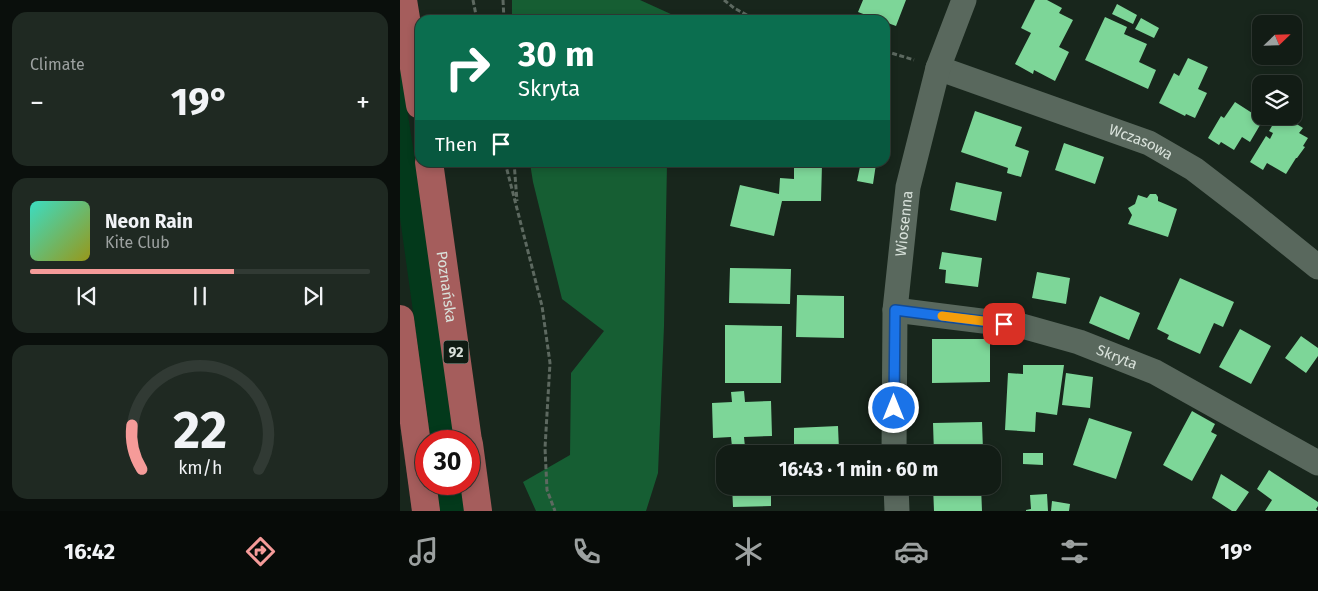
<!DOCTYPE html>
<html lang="en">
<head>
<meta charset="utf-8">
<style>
  :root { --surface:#121c15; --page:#1f2922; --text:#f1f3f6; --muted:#9ca1a0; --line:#313a34; --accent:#f59b99 }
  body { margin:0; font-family:"Fira Sans",sans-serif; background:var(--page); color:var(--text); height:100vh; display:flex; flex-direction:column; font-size:19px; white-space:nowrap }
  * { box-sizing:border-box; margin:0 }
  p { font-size:16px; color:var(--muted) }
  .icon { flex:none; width:28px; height:28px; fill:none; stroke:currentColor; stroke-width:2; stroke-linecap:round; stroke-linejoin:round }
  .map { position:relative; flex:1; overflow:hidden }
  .drawer { display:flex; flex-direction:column; gap:12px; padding:12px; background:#0a0f0c; width:400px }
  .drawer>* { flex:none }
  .guide { position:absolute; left:15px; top:15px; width:475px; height:152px; border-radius:15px; box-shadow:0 2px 8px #0003,0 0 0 1px var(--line); background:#0b6e4f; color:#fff; overflow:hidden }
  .needle { width:32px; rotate:67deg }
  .fabs { position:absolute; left:852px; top:15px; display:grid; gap:10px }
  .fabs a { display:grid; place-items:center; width:50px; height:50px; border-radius:10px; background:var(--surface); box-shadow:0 2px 8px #0003,0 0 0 1px var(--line); font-size:25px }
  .speed { position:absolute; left:15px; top:430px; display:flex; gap:10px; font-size:25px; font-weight:700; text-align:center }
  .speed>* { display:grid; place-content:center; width:65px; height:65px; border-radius:50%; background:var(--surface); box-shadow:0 2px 8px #0003,0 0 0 1px var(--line); line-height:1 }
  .speed .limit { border:8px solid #d22; background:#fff; color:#111 }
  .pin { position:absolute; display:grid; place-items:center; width:42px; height:42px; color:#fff; margin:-21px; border-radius:10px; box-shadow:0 2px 8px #0006 }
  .me { position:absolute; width:55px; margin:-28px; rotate:0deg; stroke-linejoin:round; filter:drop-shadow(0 0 4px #0008) }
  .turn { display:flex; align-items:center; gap:18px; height:105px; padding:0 20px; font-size:22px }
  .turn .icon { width:65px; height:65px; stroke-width:2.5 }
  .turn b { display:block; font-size:35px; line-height:42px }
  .then { display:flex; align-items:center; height:48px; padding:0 20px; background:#0003; gap:10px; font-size:19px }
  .big { font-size:38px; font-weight:700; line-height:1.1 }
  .drawer .tile { flex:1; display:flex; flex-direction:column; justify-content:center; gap:8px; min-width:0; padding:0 18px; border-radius:15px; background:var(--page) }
  .drawer .dial { align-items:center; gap:0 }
  .dial svg { height:130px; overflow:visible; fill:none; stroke:var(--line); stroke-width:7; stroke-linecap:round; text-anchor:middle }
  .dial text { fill:var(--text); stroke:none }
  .song { display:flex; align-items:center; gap:15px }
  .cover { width:60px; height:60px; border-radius:8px; background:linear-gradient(135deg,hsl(170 70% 55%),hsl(60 70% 35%)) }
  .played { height:5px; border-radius:2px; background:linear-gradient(90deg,var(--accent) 60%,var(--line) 60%) }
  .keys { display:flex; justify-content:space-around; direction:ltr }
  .heat { display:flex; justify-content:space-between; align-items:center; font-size:28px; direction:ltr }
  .trip { position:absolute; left:316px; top:445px; width:285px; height:50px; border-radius:15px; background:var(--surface); box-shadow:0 2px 8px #0003,0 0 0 1px var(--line); font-weight:700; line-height:50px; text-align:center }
  .tab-bar { display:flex; height:80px; justify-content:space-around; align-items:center; background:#070b08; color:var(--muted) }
  .tab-bar .icon { width:35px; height:35px }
  .tab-bar .selected { color:var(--accent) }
  .tab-bar b { font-size:22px; color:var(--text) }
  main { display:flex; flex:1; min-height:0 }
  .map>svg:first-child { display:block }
  .green { fill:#03391b }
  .forest { fill:#165e33 }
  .building { fill:#7dd698 }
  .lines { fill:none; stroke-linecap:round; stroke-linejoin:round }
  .path { stroke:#5d6960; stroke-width:3; stroke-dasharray:5 2.5; stroke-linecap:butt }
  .minor { stroke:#59685d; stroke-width:25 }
  .major { stroke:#a55d5c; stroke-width:28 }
  .route-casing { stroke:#114b97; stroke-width:12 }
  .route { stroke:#1a73e8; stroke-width:9 }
  .slow { stroke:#f59e0b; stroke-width:9 }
  .labels { text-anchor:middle; stroke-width:5; stroke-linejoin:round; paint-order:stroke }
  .shield { fill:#0f1c13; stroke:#9ca79f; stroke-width:1 }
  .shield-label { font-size:14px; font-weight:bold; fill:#d9e2db }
  .street-label { font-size:15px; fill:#d9e2db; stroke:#0f1c13 }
</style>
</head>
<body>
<main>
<section class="drawer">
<div class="tile"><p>Climate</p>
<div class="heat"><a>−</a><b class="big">19°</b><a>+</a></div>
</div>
<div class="tile">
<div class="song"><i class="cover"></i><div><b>Neon Rain</b><p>Kite Club</p></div></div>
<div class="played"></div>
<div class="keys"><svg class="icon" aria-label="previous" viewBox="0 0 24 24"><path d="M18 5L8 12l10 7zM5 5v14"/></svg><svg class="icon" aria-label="pause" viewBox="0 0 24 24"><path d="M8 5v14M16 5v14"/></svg><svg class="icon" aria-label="next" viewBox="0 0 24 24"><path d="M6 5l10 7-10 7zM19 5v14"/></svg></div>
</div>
<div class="tile dial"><svg viewBox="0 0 100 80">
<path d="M14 69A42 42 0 1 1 86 69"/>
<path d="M14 69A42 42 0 0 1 8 42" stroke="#f59b99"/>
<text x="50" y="56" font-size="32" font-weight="700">22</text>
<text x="50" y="72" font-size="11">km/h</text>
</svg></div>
</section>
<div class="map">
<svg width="918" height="511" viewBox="0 0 918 511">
  <rect width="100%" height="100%" fill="#18261c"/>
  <path class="green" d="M 0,63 L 29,251 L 55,441 L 31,441 L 0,218 Z
    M 37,484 L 61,484 L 65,511 L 40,511 Z"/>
  <path class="forest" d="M 112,0 L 240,0 L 284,20 L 112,20 Z
    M 130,163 L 267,163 L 264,326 L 258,473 L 246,511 L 136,511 L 123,482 L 170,455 L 171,373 L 204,331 L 162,299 L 133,182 Z"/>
  <path class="building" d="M 463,0 L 506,0 L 496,26 L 485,22 L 485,20 L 479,20 L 458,12 Z
    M 635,0 L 647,0 L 662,8 L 659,13 L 673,20 L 659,47 L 669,52 L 655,81 L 634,70 L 633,74 L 615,64 L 631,33 L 621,28 Z
    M 717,4 L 737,15 L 733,24 L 712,14 Z
    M 705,17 L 727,27 L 724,34 L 747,44 L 739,62 L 756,70 L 748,89 L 685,60 Z
    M 741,18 L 759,28 L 754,38 L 735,29 Z
    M 788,58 L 808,67 L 798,89 L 807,93 L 795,118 L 786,114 L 785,116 L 759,103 L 774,73 L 779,76 Z
    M 835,102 L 863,120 L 850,142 L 842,137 L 834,150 L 821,142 L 819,145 L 808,138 L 821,116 L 824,118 Z
    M 575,111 L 622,127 L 615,146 L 629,151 L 621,177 L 607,173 L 608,168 L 561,152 Z
    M 878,116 L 884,116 L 903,128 L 899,133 L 908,138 L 903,146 L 905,147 L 897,158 L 896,158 L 886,174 L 867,163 L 863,170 L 850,162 L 866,136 L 870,139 L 873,133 L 869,131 Z
    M 664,143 L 704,157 L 695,184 L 655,170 Z
    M 461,162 L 476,164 L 473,184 L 457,181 Z
    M 394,163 L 422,164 L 421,201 L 382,201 L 374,236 L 330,226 L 340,185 L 379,194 L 380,178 L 394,179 Z
    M 556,182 L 602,192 L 596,221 L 550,210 Z
    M 750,194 L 756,194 L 758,197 L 758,201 L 777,209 L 768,237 L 728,224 L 732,215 L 728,208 L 735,204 L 738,195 L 747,198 Z
    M 542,252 L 582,258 L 578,287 L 545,283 L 546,270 L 539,269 Z
    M 330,268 L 391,269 L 390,304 L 329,303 Z
    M 637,272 L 670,278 L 666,304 L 632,298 Z
    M 780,278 L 834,302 L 823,327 L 814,323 L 800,354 L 767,339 L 769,335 L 757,329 Z
    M 397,295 L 444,296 L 444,338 L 396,337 Z
    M 700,296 L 740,313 L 729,340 L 689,323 Z
    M 325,325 L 382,326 L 381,383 L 325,383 Z
    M 840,329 L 871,346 L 851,384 L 819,367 Z
    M 901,336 L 918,348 L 918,356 L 906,373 L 885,358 Z
    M 532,339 L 590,339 L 590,382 L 532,383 Z
    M 623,365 L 664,365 L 657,415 L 636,412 L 635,432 L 605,430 L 608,373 L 623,374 Z
    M 666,373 L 693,377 L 690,408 L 662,405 Z
    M 344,391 L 345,402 L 371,401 L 372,436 L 344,437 L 345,447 L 332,447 L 331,437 L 313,438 L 312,403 L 332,402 L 331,392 Z
    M 792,411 L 815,424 L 811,432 L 817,435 L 792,481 L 763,465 Z
    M 689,418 L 732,432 L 716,479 L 673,465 Z
    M 582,422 L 583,450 L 565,450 L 566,454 L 534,454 L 533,423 Z
    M 438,426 L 439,450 L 464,449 L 464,454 L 413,454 L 413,450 L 394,451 L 394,428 Z
    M 623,453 L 643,453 L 643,465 L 623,464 Z
    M 869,470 L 918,502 L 918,506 L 916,509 L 918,511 L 865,511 L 872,500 L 857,489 Z
    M 821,474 L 849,492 L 836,511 L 832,511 L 812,498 Z
    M 332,486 L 371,486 L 371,506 L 333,507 Z
    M 533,486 L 581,486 L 582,511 L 534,511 Z
    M 647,494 L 648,511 L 626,511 L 626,510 L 631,509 L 630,495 Z
    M 652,501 L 670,504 L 669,511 L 651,511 Z"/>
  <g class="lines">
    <path class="path" d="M 73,0 L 77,20
      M 103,0 L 104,20
      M 324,0 L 334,8 L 356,20
      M 485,51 L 514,60
      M 105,162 L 142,306 L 150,363 L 145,448 L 147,490 L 155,511
      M 114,162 L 117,201"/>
    <g class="minor">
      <path id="s1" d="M 538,68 L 749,143 L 794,169 L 846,209 L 918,267"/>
      <path id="s2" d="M 495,310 L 622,326 L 679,342 L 755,372 L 918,463"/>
      <path id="s3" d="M 494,454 L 495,310 L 508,187 L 538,68 L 564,0"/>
      <path d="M 496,486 L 497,511"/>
    </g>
    <g class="major">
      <path d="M 3,0 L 20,105"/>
      <path id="s4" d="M 29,162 L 68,441"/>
      <path d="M 0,319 L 26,511"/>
      <path d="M 69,444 L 78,511"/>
    </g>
  </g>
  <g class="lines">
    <g class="route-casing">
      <path id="route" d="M 494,408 L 495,310 L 604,324"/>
    </g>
    <use href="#route" class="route"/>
    <path class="slow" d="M 542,316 L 583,321"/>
  </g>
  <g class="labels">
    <rect class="shield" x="43.5" y="340.5" width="25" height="23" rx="4"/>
    <g class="shield-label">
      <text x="56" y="357">92</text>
    </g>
    <g class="street-label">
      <text dy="5" stroke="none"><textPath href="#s1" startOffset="216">Wczasowa</textPath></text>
      <text dy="5" stroke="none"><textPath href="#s3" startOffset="231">Wiosenna</textPath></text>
      <text dy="5" stroke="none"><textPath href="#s4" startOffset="126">Poznańska</textPath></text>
      <text dy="5" stroke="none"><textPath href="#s2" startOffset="228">Skryta</textPath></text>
    </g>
  </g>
</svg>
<div class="fabs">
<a><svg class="needle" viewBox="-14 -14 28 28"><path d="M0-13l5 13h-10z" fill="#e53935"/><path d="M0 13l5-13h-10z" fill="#9ca1a0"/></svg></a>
<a><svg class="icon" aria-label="layers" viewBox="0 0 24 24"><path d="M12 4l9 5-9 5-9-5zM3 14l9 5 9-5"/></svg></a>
</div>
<div class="speed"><div class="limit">30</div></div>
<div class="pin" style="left:604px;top:324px;background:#d93025"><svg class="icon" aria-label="arrive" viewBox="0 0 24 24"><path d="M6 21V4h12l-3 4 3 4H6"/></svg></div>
<svg class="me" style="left:494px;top:408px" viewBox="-20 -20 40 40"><circle r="17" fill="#1a73e8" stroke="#fff" stroke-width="3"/><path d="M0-11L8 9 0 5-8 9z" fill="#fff"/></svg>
<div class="trip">16:43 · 1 min · 60 m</div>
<div class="guide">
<div class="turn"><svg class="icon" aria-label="right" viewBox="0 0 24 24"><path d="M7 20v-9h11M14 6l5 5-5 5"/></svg><div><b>30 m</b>Skryta</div></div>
<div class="then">Then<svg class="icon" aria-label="arrive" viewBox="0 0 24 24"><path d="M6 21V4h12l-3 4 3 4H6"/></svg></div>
</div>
</div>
</main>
<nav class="tab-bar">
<b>16:42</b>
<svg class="icon selected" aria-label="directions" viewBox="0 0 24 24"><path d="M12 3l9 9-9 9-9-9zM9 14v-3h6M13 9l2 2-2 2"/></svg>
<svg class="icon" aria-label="music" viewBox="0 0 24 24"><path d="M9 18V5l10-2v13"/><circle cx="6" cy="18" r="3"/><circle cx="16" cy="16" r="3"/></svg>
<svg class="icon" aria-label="phone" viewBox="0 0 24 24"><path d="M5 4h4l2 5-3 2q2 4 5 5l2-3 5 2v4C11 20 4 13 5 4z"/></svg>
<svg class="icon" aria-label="climate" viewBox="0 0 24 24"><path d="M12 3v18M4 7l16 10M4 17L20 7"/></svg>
<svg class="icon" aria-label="car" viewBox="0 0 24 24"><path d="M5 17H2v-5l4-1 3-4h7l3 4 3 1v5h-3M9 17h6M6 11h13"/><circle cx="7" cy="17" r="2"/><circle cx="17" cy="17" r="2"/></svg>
<svg class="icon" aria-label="filters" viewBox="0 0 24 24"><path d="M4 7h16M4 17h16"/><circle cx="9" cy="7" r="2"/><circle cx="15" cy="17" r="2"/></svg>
<b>19°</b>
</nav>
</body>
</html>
